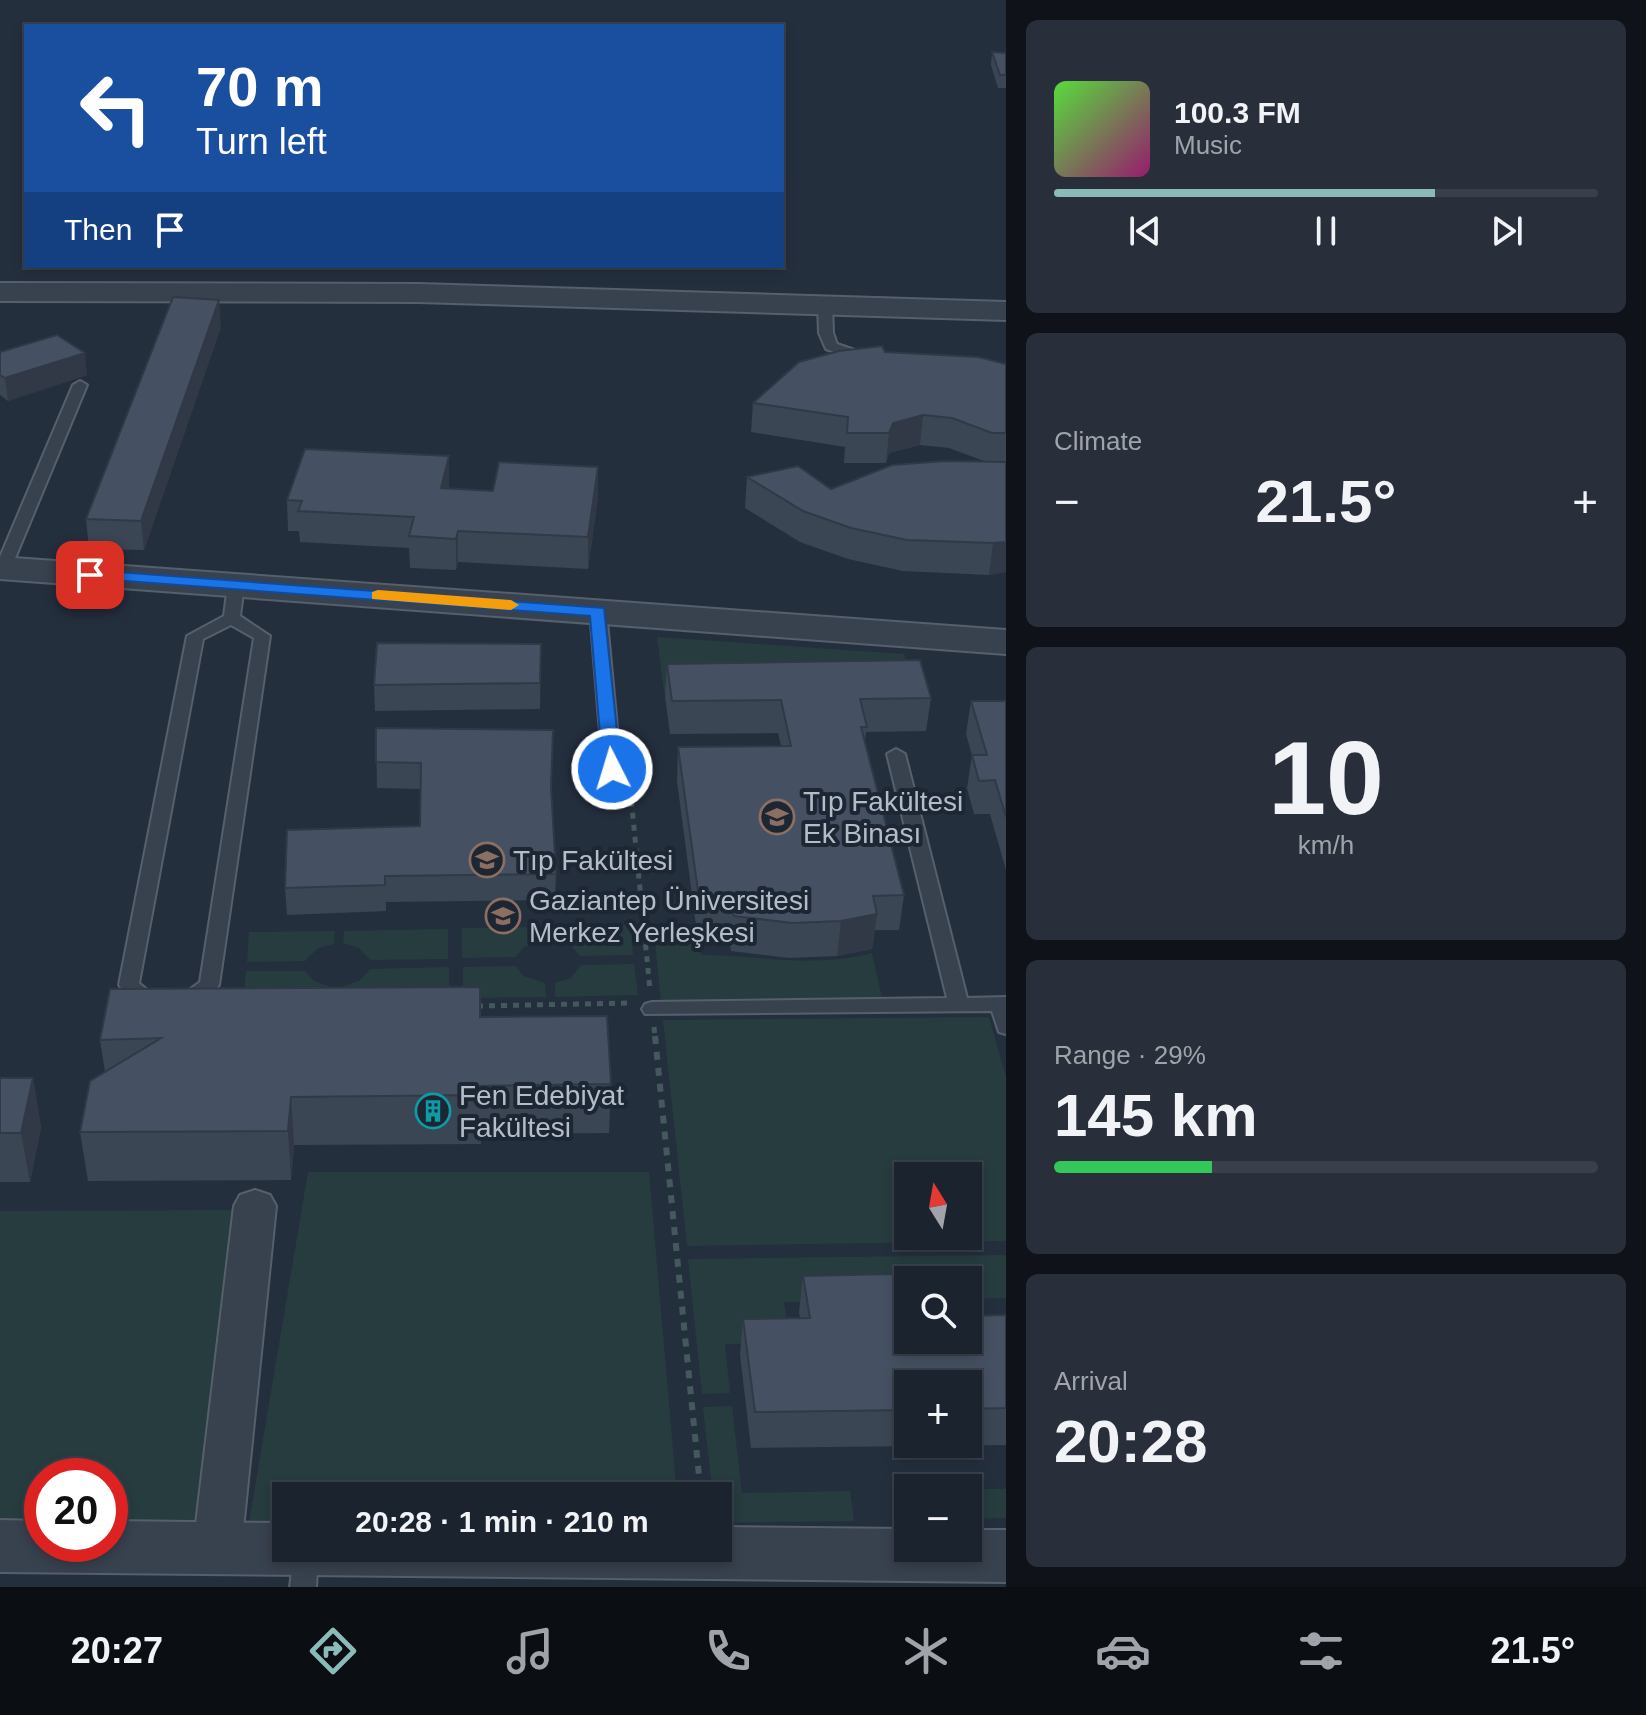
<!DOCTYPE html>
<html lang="en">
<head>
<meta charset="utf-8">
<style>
  :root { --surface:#1b232e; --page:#282f3a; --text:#f1f3f6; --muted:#a0a4aa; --line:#39404a; --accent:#8bbbb9 }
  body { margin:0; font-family:Arial,sans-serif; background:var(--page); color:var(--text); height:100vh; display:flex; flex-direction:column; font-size:30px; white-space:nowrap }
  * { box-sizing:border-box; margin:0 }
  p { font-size:26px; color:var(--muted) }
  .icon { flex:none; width:44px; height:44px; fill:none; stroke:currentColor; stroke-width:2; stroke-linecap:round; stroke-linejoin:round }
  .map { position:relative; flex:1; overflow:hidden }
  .details { display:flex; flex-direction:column; gap:20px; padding:20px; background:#0f1319; width:640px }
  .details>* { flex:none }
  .guide { position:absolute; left:24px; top:24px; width:760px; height:244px; border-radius:0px; box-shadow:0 4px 12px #0003,0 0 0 2px var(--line); background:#1a4fa0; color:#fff; overflow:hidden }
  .needle { width:52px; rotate:349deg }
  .tools { position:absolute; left:894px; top:1162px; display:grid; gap:16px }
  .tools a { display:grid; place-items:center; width:88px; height:88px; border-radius:0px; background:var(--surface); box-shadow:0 4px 12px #0003,0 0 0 2px var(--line); font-size:40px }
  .speed { position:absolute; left:24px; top:1458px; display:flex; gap:16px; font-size:40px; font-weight:700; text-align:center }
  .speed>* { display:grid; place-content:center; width:104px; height:104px; border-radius:50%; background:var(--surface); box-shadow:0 4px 12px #0003,0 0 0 2px var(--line); line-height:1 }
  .speed .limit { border:12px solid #d22; background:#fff; color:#111 }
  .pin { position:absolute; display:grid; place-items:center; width:68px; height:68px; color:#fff; margin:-34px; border-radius:16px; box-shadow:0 4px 12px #0006 }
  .me { position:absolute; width:88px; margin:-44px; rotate:355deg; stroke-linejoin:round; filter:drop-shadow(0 0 6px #0008) }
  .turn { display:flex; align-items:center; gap:28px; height:168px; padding:0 40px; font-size:36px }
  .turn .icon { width:104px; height:104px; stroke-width:2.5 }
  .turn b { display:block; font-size:56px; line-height:68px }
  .then { display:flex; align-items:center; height:76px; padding:0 40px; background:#0003; gap:16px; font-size:30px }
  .big { font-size:60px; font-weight:700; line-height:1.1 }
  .details .tile { flex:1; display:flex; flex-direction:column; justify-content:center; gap:12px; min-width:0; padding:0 28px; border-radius:12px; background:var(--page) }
  .details .dial { align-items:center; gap:0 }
  .dial b { font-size:104px; line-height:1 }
  .song { display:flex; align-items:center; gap:24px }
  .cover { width:96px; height:96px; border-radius:12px; background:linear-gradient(135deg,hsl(110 70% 55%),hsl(320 70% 35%)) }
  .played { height:8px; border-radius:4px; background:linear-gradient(90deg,var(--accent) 70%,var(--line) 70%) }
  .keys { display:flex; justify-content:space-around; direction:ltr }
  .heat { display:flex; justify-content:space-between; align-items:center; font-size:44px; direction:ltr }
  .charge { height:12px; border-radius:6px; background:linear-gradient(90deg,#34c759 29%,var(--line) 0) }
  .trip { position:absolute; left:272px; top:1482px; width:460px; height:80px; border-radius:0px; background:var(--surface); box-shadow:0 4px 12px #0003,0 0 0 2px var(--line); font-weight:700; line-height:80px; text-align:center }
  .menu { display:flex; height:128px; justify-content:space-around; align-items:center; background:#0b0e12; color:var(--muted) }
  .menu .icon { width:56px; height:56px }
  .menu .current { color:var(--accent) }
  .menu b { font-size:36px; color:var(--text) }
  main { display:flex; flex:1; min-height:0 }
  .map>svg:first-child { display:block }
  .green { fill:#263c3f; fill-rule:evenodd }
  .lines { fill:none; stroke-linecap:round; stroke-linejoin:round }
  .service-casing { stroke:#565f6c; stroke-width:4 }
  .minor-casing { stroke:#565f6c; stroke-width:4 }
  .tertiary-casing { stroke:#565f6c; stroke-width:4 }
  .path-far1 { stroke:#44595c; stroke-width:5; stroke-dasharray:6 6; stroke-linecap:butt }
  .path { stroke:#44595c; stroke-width:6; stroke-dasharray:8 8; stroke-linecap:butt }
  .service { fill:#38414e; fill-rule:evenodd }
  .minor { fill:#38414e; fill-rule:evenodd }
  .tertiary { fill:#38414e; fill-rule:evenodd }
  .wall { fill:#3b4654; fill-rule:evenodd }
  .shaded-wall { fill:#303945 }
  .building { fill:#455162; stroke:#303945; stroke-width:2 }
  .route { fill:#1a73e8; stroke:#114b97; stroke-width:2 }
  .slow { fill:#f59e0b }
  .labels { text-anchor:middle; stroke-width:8; stroke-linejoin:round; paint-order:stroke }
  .poi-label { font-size:28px; fill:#b4bcc9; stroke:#1d2633; text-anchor:start }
</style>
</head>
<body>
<main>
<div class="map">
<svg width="1006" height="1587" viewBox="0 0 1006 1587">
  <rect width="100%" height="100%" fill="#242f3e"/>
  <path class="green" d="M 657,637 L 904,654 L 914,690 L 664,692 Z
    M 630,925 L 633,955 L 580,956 L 571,946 L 551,940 L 550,926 Z
    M 541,927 L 542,940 L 524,947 L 516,957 L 462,958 L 462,928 Z
    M 448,929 L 448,959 L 370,960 L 359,948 L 343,943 L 344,931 Z
    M 335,931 L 334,944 L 318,948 L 305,961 L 247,962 L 249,932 Z
    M 655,942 L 698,942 L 701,955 C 763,955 808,969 872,953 L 882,998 L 661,1001 Z
    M 634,964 L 638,995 L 555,997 L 555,983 L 571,978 L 581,965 Z
    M 516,966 L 523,976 L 545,983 L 546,997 L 463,998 L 463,967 Z
    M 449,967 L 449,999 L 341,1001 L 341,987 L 359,981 L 370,969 Z
    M 246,971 L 305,971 L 314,981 L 331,987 L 331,1001 L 243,1003 Z
    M 989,1017 L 1006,1077 L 1006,1241 L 687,1246 L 663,1020 ZM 908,1176 L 968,1176 L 968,1236 L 908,1236 Z
    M 308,1172 L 649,1172 L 677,1496 L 286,1496 L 286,1523 L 249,1523 Z
    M 241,1210 L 204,1530 L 110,1529 L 110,1476 L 42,1476 L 42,1528 L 0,1527 L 0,1211 Z
    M 1006,1255 L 1006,1298 L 968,1299 L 968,1280 L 908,1280 L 908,1300 L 784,1302 L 790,1343 L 725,1344 L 730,1393 L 702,1394 L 688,1259 Z
    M 732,1406 L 742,1493 L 850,1491 L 854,1521 L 718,1523 L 718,1496 L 713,1496 L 703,1407 Z
    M 968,1489 L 1006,1489 L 1006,1518 L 968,1519 Z"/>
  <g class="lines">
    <g class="service-casing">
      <path id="service" d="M 825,301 L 832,305 L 833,333 L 837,344 L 869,355 L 869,361 L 859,361 L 826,349 L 819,333 L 818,305 Z
        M 80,381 L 87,385 L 11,568 L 9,571 L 0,572 L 0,557 L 73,385 Z
        M 236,580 L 244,585 L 240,616 L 270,636 L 219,985 C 211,996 192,1009 178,1005 L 175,1000 L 200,982 L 254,638 L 231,625 L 203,639 L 139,983 L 161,1002 L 158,1007 C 143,1011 127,997 119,985 L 187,636 L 224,616 L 228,585 Z
        M 598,606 L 606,611 L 621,769 L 612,774 L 603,769 L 590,611 Z
        M 896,749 L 905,754 L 967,998 L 1006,997 L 1006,1034 L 999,1032 L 992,1011 L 645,1014 L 642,1009 L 645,1004 L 652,1002 L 947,998 L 887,754 Z
        M 295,1548 L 315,1548 L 318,1554 L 316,1587 L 290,1587 Z"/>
    </g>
    <g class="minor-casing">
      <path id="minor" d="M 255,1190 L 270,1195 L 276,1206 L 241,1549 L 234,1564 L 217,1570 L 200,1564 L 193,1549 L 234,1206 L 240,1195 Z"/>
    </g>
    <g class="tertiary-casing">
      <path id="tertiary" d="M 0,283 L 419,284 L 1006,302 L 1006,320 L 419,302 L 0,301 Z
        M 0,557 L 1006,630 L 1006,654 L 0,579 Z
        M 0,1520 L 42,1521 L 42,1544 L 110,1544 L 110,1521 L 286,1523 L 286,1548 L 718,1548 L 718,1527 L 908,1529 L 908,1548 L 968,1548 L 968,1530 L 1006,1530 L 1006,1582 L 0,1572 Z"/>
    </g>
    <path class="path-far1" d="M 629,777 L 650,990
      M 477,1006 L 631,1003
      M 654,1027 L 655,1038"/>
    <path class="path" d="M 655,1036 L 701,1496"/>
    <use href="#service" class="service"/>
    <use href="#minor" class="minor"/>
    <use href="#tertiary" class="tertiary"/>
  </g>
  <path class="wall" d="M 992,52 L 1006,53 L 1006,88 L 998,88 L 991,65 Z
    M 221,327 L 144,550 L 89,549 L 86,519 Z
    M 0,352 L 87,375 L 8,401 L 0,395 Z
    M 885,352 L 1006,364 L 1006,572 L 989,575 L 903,571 L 848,559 L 800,542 L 745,508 L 747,477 L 831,489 L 984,461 L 949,448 L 920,445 L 889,453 L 886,463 L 844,463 L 845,447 L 751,432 L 753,403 Z
    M 449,486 L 449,489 L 598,497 L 588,569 L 458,562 L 456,570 L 410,568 L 409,548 L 300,542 L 299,531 L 288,531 L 287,500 Z
    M 541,644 L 540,709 L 375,711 L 374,685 Z
    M 667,664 L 931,698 L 926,731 L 866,732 L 865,742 L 904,895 L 899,930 L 875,930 L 872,949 L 837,956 L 789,958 L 731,951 L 728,932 L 697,933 L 677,781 L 678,747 L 781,746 L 778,733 L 670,734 L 665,696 Z
    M 971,701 L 1006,701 L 1006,870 L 990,814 L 974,814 L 967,788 L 972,755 L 966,734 Z
    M 376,728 L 551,793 L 556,874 L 555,900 L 386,902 L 386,911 L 287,915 L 285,888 L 420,826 L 420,789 L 377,788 Z
    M 480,1017 L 611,1084 L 609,1133 L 481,1134 L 481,1144 L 294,1145 L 291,1180 L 88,1181 L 80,1132 L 105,1072 L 100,1040 Z
    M 0,1078 L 33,1078 L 41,1127 L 30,1182 L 0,1182 Z
    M 803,1276 L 903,1317 L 1006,1315 L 1006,1445 L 751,1448 L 740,1355 L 743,1319 L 800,1318 L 799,1312 ZM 908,1384 L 968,1384 L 968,1444 L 908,1444 Z"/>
  <path class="shaded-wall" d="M 219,300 L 221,327 L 144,550 L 141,521 Z
    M 85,353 L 87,375 L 8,401 L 5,378 Z
    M 923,415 L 920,445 L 889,453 L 886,463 L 889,433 L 893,423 Z
    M 449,456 L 449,486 L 441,519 L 441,488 Z
    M 598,467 L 598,497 L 588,569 L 588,537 Z
    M 458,531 L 458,562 L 456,570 L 456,539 Z
    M 1006,542 L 1006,572 L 989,575 L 993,543 Z
    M 877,914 L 872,949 L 837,956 L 841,921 Z
    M 33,1078 L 41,1127 L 30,1182 L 21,1133 Z
    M 291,1097 L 294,1145 L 291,1180 L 288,1131 Z"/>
  <path class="building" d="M 992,52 L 1006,53 L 1006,75 L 1000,75 Z
    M 173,297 L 219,300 L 141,521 L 86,519 Z
    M 57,335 L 85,353 L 5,378 L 0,375 L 0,352 Z
    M 882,346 L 885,352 L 978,357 L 1006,364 L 1006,433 L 992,433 L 952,418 L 923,415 L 893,423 L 889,433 L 847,433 L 848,417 L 753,403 L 799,362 L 839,351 Z
    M 305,449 L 449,456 L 441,488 L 493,491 L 499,462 L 598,467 L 588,537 L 458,531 L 456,539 L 409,536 L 414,517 L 298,511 L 302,501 L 287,500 Z
    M 945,461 L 1006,462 L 1006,542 L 993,543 L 907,540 L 851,528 L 803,511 L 747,477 L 798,466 L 831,489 L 892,465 Z
    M 377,643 L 541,644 L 540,683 L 374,685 Z
    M 920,660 L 931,698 L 860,699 L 867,727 L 861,727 L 904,895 L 873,896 L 877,914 L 841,921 L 792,923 L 734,916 L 731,898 L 699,898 L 678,747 L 791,746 L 781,700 L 672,701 L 667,664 Z
    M 971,701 L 1006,701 L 1006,817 L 995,780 L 979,781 L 972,755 L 987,755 Z
    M 376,728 L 553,730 L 551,786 L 556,874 L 385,876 L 385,885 L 285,888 L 287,830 L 420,826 L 421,763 L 376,762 Z
    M 480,987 L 480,1017 L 607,1016 L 611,1084 L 480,1086 L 480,1095 L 291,1097 L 288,1131 L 80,1132 L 90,1081 L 161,1038 L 100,1040 L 110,989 Z
    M 0,1078 L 33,1078 L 21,1133 L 0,1133 Z
    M 895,1274 L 903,1317 L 908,1317 L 908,1340 L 968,1340 L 968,1316 L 1006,1315 L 1006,1408 L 968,1409 L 968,1384 L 908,1384 L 908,1410 L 755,1412 L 743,1319 L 810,1318 L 803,1276 Z"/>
  <path class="route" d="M 90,570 L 604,608 L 621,769 L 612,774 L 603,769 L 590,616 L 85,578 L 82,575 Z"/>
  <path class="slow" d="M 378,590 L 511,600 L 519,605 L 511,610 L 372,599 L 372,592 Z"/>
  <defs>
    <g id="university-ring" transform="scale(1.8)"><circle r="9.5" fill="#1d2633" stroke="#8d6e63" stroke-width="1.5"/><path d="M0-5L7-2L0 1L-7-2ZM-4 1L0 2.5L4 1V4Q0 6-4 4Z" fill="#8d6e63"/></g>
    <g id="building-ring" transform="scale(1.8)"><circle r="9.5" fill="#1d2633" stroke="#0f9aa8" stroke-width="1.5"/><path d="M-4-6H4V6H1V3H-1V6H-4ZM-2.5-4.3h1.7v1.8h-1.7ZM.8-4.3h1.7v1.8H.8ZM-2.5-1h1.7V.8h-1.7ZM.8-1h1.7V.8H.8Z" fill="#0f9aa8"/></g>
  </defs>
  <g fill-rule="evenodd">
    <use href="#university-ring" x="777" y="817"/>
    <use href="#university-ring" x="487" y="860"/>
    <use href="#university-ring" x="503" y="916"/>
    <use href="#building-ring" x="433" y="1111"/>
  </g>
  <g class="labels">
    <g class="poi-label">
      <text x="803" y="811">Tıp Fakültesi<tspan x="803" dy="32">Ek Binası</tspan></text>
      <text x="513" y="870">Tıp Fakültesi</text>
      <text x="529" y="910">Gaziantep Üniversitesi<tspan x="529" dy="32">Merkez Yerleşkesi</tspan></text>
      <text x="459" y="1105">Fen Edebiyat<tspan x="459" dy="32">Fakültesi</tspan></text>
    </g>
  </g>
</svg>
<div class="tools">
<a><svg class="needle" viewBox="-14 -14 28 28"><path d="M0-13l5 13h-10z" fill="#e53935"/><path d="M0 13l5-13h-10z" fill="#a0a4aa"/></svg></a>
<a><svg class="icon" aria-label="search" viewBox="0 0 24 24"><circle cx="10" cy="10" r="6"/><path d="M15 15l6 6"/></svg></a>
<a>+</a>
<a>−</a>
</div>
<div class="speed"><div class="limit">20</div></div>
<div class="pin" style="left:90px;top:575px;background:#d93025"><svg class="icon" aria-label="arrive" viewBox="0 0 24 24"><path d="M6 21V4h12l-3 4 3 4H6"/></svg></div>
<svg class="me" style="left:612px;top:769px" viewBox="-20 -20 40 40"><circle r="17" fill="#1a73e8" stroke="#fff" stroke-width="3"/><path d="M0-11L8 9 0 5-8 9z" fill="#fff"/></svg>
<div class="trip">20:28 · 1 min · 210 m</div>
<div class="guide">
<div class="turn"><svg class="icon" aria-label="left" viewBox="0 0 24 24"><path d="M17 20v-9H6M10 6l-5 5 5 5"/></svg><div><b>70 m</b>Turn left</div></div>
<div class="then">Then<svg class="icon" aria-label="arrive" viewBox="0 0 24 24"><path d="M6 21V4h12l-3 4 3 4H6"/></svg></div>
</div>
</div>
<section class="details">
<div class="tile">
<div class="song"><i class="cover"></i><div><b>100.3 FM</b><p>Music</p></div></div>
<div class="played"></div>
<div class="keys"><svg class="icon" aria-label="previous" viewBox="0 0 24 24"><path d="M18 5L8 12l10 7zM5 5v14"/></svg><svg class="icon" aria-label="pause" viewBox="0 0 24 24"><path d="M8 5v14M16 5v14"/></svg><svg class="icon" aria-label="next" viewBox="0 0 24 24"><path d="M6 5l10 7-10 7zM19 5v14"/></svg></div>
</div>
<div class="tile"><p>Climate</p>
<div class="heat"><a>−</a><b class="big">21.5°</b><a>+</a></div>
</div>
<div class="tile dial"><b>10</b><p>km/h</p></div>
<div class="tile"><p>Range · 29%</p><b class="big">145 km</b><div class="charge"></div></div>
<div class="tile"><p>Arrival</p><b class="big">20:28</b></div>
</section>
</main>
<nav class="menu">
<b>20:27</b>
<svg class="icon current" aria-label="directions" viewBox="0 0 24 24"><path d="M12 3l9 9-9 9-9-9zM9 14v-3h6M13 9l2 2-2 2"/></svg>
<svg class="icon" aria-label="music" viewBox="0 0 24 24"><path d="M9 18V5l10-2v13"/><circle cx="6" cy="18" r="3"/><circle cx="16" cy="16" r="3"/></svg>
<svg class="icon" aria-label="phone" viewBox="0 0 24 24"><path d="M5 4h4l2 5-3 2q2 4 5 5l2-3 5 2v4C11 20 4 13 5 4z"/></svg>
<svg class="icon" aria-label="climate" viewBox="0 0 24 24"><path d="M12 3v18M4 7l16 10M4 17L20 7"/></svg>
<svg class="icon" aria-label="car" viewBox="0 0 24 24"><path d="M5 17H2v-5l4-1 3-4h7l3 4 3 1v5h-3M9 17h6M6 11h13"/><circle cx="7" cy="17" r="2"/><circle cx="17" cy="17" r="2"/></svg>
<svg class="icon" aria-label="filters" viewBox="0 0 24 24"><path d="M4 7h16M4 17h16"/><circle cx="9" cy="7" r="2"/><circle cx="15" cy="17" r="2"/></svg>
<b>21.5°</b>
</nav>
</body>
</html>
